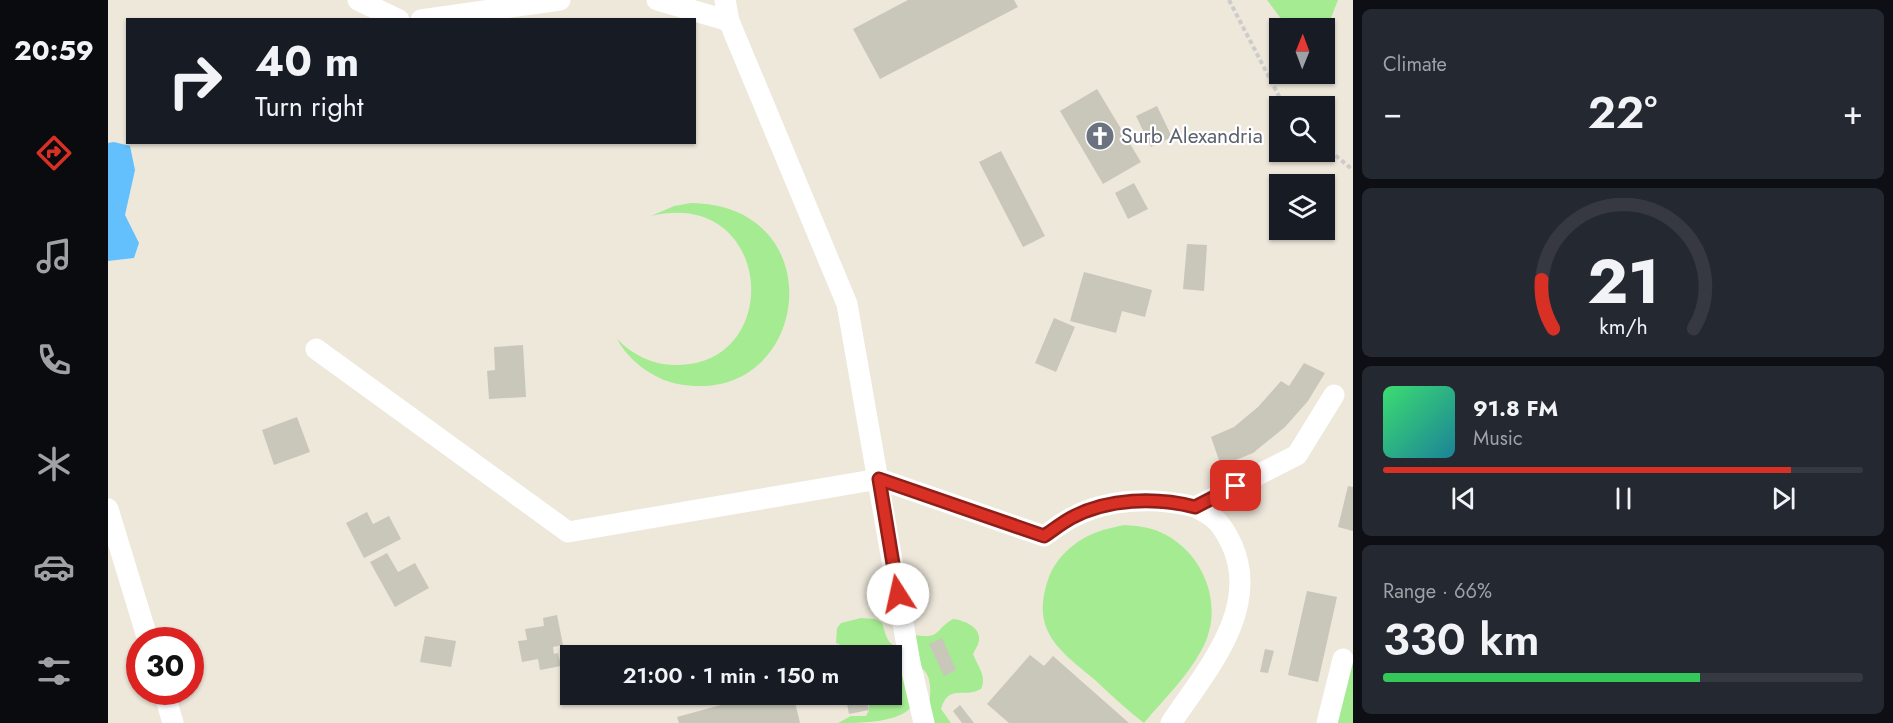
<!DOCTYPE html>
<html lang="en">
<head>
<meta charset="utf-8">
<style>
  :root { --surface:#171b24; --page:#242831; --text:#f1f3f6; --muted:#9ea1a6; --line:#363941; --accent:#d93025 }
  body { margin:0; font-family:Jost,sans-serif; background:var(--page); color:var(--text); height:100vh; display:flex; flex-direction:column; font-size:22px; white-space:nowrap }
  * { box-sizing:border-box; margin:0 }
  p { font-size:20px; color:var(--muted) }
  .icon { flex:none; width:33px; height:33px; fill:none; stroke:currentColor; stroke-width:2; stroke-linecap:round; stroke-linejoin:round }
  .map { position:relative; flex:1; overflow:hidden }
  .details { display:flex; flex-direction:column; gap:9px; padding:9px; background:#0d0f14; width:540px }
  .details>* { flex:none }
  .guide { position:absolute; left:18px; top:18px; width:570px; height:126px; border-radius:0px; box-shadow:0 2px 4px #0004; background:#171b24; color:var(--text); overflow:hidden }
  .needle { width:39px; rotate:1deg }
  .tools { position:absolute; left:1161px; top:18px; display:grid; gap:12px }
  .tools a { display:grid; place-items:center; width:66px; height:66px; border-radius:0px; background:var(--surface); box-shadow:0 2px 4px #0004; font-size:30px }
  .speed { position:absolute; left:18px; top:627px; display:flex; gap:12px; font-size:30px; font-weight:700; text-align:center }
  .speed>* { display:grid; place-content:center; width:78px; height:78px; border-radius:50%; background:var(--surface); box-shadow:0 2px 4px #0004; line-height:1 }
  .speed .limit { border:9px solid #d22; background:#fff; color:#111 }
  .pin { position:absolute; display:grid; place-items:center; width:51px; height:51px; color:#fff; margin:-26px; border-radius:12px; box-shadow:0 3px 9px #0006 }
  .me { position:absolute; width:66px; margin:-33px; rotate:350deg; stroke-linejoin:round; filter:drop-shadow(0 0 4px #0008) }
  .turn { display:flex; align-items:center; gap:21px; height:126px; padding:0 30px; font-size:27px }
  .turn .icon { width:78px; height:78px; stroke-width:2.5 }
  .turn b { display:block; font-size:42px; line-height:51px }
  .big { font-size:45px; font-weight:600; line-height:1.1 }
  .details .tile { flex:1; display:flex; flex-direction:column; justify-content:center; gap:9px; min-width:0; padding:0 21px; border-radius:9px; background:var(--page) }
  .details .dial { align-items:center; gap:0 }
  .dial svg { height:156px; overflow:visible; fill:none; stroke:var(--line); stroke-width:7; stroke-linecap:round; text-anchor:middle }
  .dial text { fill:var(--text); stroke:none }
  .song { display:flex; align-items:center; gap:18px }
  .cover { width:72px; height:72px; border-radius:9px; background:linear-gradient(135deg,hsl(140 70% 55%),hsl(190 70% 35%)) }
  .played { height:6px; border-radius:3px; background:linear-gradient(90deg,var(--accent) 85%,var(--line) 85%) }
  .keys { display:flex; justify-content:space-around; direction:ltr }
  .heat { display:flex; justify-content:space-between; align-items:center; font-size:33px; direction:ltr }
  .charge { height:9px; border-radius:4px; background:linear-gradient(90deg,#34c759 66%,var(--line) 0) }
  .trip { position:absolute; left:452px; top:645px; width:342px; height:60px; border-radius:0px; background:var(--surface); box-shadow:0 2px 4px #0004; font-weight:600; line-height:60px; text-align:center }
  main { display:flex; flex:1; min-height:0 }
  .menu { display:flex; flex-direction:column; width:108px; justify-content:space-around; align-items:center; background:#090b0e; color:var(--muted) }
  .menu .icon { width:42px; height:42px }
  .menu .active { color:var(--accent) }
  .menu b { font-size:27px; color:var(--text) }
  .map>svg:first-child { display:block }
  .green { fill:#a5eb92 }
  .water { fill:#63c0fc }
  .building { fill:#c9c6ba }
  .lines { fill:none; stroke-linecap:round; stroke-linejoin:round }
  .path { stroke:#ccc; stroke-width:4; stroke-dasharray:4.5 3; stroke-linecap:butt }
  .minor { stroke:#fff; stroke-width:21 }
  .route-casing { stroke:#8d1f18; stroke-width:15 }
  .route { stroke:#d93025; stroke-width:10 }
  .labels { text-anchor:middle; stroke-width:4.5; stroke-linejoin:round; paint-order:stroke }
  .worship-label { font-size:21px; fill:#5b616d; stroke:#fff; text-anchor:start }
</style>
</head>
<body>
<main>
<nav class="menu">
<b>20:59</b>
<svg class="icon active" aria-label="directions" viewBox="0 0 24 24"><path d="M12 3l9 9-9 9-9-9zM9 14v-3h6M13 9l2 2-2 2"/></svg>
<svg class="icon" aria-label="music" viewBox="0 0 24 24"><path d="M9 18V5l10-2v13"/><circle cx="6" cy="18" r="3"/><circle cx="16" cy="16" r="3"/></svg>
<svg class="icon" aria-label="phone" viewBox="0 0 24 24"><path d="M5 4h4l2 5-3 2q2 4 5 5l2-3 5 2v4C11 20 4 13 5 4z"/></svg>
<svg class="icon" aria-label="climate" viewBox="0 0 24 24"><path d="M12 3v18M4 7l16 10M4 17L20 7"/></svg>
<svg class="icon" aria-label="car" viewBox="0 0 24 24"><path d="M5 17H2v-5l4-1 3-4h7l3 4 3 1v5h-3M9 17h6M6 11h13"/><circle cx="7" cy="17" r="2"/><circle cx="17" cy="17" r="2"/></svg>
<svg class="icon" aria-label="filters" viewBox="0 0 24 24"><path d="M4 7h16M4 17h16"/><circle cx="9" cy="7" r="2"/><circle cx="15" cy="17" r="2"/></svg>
</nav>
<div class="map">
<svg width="1245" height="723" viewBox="0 0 1245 723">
  <rect width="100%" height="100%" fill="#eee8db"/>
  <path class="green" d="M 1159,0 L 1230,0 L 1217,33 L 1216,28 L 1180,28 Z
    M 583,203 C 729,205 702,409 570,384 C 545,379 521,361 509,339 C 526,356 546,366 571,365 C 678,362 664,187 543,216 L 566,206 Z
    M 1017,525 C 1029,526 1041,527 1052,532 C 1097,552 1118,608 1093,651 C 1079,677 1055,700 1036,723 C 1019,710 1003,695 987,680 C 959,656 928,637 936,595 C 938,585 941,574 947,565 C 964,540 987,530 1017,525 Z
    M 753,618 L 767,619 L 774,623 C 778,633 777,641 788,647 L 795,644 L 806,635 C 834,639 825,631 845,619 C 855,620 873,627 871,640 C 871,644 867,650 865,654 C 870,667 879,676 873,689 C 855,699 841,683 833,709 L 843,723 L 817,723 C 821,708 830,672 808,665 C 805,663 798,664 794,664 L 792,671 L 798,677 L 804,706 C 792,723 751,723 730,723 L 743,716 L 758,716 L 761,710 L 761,695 L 783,694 L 783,656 L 756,655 L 750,647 L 735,646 L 728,643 L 729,628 L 733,623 Z
    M 1245,659 L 1245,723 L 1228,723 Z"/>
  <path class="water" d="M 6,142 L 22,146 L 27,170 L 17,215 L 31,243 L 26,258 L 0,261 L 0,143 Z"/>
  <path class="building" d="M 800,0 L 906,0 L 910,7 L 772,79 L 745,29 Z
    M 989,89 L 1033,162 L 995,184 L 952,111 Z
    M 1049,106 L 1064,137 L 1043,147 L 1028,116 Z
    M 893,151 L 937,236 L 915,247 L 871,162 Z
    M 1026,183 L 1040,209 L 1020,219 L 1007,193 Z
    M 1079,244 L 1099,245 L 1096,291 L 1075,289 Z
    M 976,272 L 1044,290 L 1037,317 L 1014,311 L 1008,333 L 962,321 Z
    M 946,318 L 967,327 L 948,372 L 927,363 Z
    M 415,345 L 418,397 L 381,399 L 379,371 L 387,370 L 386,347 Z
    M 1196,363 L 1217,373 L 1200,401 L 1177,427 L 1145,453 L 1113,466 L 1103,437 L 1126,427 L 1150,407 L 1173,381 L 1181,386 Z
    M 189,417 L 202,452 L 166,465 L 154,430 Z
    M 1240,486 L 1245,487 L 1245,531 L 1230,527 Z
    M 259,512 L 265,524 L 281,516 L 293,539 L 256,558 L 238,523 Z
    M 279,553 L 290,572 L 307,563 L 321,588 L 287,607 L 262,562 Z
    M 1199,591 L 1229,597 L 1210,682 L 1180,675 Z
    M 449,615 L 455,645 L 445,647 L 446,654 L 450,653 L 453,666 L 432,670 L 430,659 L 414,662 L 410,641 L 419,640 L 417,629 L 436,626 L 435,618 Z
    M 317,636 L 348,641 L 343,667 L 312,662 Z
    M 834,638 L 848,670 L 836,676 L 821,644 Z
    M 1157,649 L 1166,651 L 1160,673 L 1152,672 Z
    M 922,655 L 936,666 L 945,656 L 1021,723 L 901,723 L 879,704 Z
    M 653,694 L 685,694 L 692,723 L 571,723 L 569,717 Z
    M 737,694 L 757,694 L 761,710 L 741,714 Z
    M 852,705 L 866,723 L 854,723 L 845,711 Z"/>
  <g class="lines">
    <path class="path" d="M 1121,0 L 1176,106
      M 1216,146 L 1245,170"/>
    <path class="minor" d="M 250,0 L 291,20
      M 549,0 L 621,21
      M 617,0 L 621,21 L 739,304 L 802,663 L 816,723
      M 313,20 L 452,0
      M 208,349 L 460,532 L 771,479 L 936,536 C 945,530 954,523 963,518 C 1000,498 1048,497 1087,507 L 1189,455 L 1226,395
      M 0,509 L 40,640
      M 56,692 L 65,723
      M 1063,723 C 1097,672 1153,610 1124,545 C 1114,524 1108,517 1087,507
      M 1219,723 L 1235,659"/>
  </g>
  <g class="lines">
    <g class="route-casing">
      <path id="route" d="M 790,594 L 771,479 L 936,536 C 945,530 954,523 963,518 C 1000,498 1048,497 1087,507 L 1128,486"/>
    </g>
    <use href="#route" class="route"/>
  </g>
  <defs>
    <g id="church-disc" transform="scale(1.5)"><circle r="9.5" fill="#6b7280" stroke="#fff"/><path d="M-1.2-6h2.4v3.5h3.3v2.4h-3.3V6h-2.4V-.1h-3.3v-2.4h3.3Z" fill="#fff"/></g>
  </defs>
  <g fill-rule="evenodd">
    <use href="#church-disc" x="992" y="136"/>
  </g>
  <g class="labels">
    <g class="worship-label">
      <text x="1013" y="143">Surb Alexandria</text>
    </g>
  </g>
</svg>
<div class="tools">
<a><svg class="needle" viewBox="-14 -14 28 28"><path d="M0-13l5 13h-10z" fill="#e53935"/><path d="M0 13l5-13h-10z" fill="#9ea1a6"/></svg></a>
<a><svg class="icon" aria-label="search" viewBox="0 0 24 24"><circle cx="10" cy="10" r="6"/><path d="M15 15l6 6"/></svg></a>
<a><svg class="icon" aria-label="layers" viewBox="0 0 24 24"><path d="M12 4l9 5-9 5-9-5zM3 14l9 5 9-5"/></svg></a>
</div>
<div class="speed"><div class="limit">30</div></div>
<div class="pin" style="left:1128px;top:486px;background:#d93025"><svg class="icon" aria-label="arrive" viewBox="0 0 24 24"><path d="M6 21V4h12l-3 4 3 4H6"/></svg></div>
<svg class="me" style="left:790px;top:594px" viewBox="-20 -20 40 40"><circle r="19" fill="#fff"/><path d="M0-13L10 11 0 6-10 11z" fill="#d93025"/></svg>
<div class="trip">21:00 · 1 min · 150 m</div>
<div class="guide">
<div class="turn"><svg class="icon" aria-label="right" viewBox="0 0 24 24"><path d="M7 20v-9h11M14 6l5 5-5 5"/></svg><div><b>40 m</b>Turn right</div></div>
</div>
</div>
<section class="details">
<div class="tile"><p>Climate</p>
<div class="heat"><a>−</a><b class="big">22°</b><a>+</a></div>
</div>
<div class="tile dial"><svg viewBox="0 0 100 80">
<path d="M14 69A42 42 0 1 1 86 69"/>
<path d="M14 69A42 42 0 0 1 8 44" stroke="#d93025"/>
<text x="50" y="56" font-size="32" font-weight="700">21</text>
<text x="50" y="72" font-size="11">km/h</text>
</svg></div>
<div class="tile">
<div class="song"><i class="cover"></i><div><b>91.8 FM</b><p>Music</p></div></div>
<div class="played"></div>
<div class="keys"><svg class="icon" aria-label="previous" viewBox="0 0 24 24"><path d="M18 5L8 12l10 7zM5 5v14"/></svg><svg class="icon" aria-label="pause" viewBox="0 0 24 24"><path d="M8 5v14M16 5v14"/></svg><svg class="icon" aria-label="next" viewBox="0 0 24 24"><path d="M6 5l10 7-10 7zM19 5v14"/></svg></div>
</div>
<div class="tile"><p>Range · 66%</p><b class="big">330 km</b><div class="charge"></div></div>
</section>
</main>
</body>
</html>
